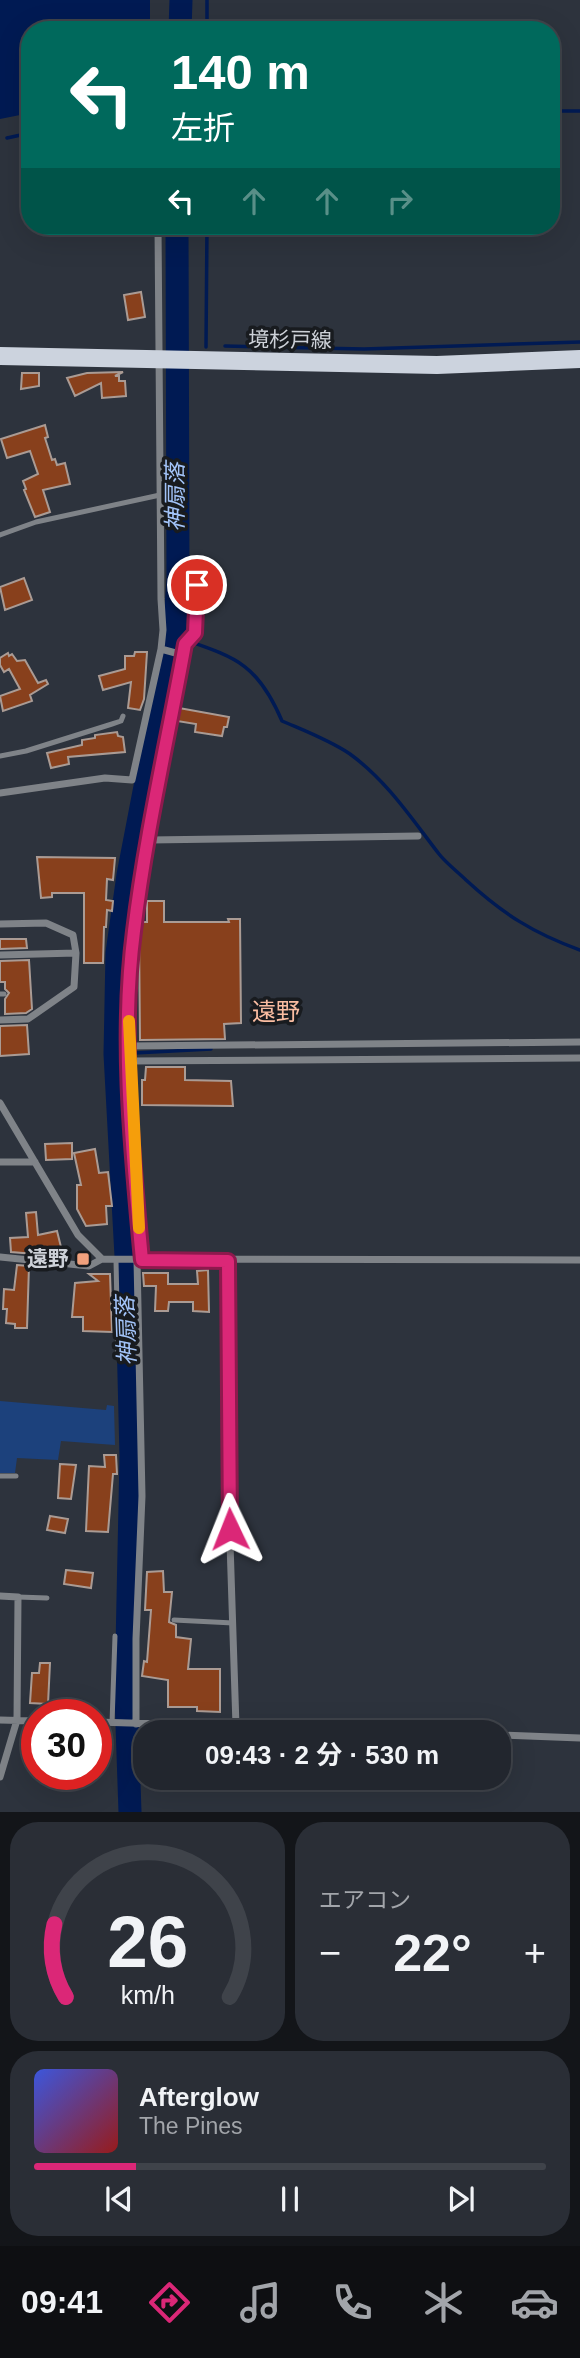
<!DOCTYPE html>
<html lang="ja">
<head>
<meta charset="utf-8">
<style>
  :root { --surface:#22262e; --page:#2a2e36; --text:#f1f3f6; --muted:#a2a5aa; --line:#3f434a; --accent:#db2777 }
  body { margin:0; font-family:Arial,"Noto Sans JP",sans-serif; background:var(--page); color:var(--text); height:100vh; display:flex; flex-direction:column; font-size:26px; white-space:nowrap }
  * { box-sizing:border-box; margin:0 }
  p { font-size:23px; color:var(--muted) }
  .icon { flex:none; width:38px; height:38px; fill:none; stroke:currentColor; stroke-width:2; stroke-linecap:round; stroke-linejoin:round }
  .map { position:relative; height:1812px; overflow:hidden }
  .details { display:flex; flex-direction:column; gap:10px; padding:10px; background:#131519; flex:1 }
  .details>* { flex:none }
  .banner { position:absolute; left:21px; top:21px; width:539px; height:214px; border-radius:28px; box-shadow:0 7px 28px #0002,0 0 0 2px var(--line); background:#00695c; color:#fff; overflow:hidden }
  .speed { position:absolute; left:21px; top:1699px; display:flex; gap:14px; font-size:35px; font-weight:700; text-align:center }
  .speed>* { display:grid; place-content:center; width:91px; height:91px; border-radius:50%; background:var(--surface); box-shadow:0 7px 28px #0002,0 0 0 2px var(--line); line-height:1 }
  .speed .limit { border:10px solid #d22; background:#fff; color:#111 }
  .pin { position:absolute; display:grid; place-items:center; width:60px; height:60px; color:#fff; margin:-30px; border:4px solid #fff; border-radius:50%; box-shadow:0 2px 7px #0007 }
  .me { position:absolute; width:77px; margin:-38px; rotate:358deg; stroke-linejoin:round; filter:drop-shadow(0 0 5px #0008) }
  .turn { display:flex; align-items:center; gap:24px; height:147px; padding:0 35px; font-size:32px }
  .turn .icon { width:91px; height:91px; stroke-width:2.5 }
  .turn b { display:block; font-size:49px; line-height:60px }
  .lanes { display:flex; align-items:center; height:66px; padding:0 35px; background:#0003; justify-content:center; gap:35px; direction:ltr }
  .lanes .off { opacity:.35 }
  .big { font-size:52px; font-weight:700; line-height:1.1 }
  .details .tile { flex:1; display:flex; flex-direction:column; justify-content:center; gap:10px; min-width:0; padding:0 24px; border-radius:28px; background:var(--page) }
  .details .dial { align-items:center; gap:0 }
  .dial svg { height:182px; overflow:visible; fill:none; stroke:var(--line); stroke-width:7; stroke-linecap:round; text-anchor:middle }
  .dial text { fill:var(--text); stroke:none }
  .song { display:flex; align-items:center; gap:21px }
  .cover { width:84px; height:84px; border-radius:10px; background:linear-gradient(135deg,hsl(230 70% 55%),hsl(0 70% 35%)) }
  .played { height:7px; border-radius:4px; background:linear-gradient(90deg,var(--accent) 20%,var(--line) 20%) }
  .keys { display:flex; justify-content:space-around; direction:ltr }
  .heat { display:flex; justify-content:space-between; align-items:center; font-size:38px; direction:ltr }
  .details .tiles { flex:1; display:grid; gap:10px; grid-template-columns:1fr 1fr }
  .tile:last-child { grid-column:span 2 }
  .trip { position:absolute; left:133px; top:1720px; width:378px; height:70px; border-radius:28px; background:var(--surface); box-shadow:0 7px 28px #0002,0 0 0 2px var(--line); font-weight:700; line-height:70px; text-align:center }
  .menu { display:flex; height:112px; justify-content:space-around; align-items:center; background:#0e0f12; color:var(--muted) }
  .menu .icon { width:49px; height:49px }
  .menu .current { color:var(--accent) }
  .menu b { font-size:32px; color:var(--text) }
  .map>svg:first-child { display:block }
  .green { fill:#1c417c }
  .water { fill:#001a53 }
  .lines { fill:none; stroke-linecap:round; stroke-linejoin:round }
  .stream { stroke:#001a53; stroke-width:3.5 }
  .river { stroke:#001a53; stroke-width:23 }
  .building { fill:#88401c; stroke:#aa9b94; stroke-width:2 }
  .lane { stroke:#7f8388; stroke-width:5 }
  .street { stroke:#7f8388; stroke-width:7 }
  .primary { stroke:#ccd3de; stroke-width:18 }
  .route-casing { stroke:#8e194d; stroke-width:18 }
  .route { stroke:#db2777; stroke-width:12 }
  .slow { stroke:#f59e0b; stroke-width:12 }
  .poi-dot { fill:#f1a17d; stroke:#181b1f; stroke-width:2.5 }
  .labels { text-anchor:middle; stroke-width:7; stroke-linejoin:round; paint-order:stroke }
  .street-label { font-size:21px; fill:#cdd1d8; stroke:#181b1f }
  .poi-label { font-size:21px; font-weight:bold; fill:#cdd1d8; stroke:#181b1f; text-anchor:end }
  .water-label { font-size:23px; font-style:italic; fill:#a2c3f8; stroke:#181b1f }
  .quarter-label { font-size:24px; fill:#fabda2; stroke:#181b1f }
</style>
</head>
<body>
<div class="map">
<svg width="580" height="1812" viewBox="0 0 580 1812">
  <rect width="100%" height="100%" fill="#2d333d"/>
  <path class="green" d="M 0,1401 L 106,1410 L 107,1405 L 114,1406 L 115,1445 L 61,1441 L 58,1460 L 17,1458 L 15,1473 L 0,1473 Z"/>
  <path class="water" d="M 0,0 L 150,0 L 150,30 L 30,30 L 30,113 L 0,119 Z"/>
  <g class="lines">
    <path class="stream" d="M 207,30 L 207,0
      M 551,111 L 580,111
      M 7,138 L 30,133
      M 225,346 L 364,349 L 580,342
      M 206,347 L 207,226
      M 174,636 C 233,657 256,660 282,721 C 305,731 329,740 350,754 C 387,781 412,819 439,854 C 447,864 458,872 466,880 C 503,914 533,933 580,950
      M 115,1054 L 211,1049"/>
    <path class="river" d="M 180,30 L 181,0
      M 130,1812 L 126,1695 L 131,1456 L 126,1256 L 115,1054 L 117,953 L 128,875 L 174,636 L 178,579 L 177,226"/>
  </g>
  <path class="building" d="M 141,292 L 145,317 L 128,320 L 124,295 Z
    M 123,372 L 115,376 L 119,376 L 119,381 L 125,381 L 126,396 L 102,398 L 101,383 L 75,396 L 67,378 L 87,373 Z
    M 22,373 L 39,373 L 39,386 L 21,389 Z
    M 45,425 L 48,437 L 45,438 L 52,460 L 55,459 L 57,465 L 65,463 L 70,484 L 43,490 L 50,512 L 35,517 L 24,490 L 26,489 L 23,481 L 38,474 L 30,451 L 7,458 L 1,439 Z
    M 24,578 L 32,600 L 5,610 L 0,587 Z
    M 135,652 L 147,652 L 144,699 L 140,710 L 128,708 L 131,682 L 103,690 L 99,676 L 125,669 L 125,656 L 134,656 Z
    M 8,653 L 9,656 L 12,654 L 17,661 L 25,660 L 38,683 L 46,680 L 48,684 L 30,695 L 32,701 L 3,711 L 0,696 L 20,689 L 9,669 L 4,672 L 0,665 L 0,658 Z
    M 179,708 L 229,717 L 227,727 L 224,727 L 222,736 L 195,732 L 196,724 L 177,721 Z
    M 117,732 L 118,736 L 123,737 L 125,752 L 68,757 L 69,764 L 51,768 L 47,753 L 82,745 L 82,740 L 95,738 L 95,735 Z
    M 37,857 L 115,858 L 113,880 L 107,879 L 106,900 L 113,901 L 112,911 L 107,910 L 106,927 L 104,927 L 103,963 L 84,963 L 84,893 L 52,893 L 52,897 L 41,898 Z
    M 147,901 L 164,901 L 164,922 L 229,922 L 228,919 L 240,919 L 241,1023 L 224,1024 L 225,1039 L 140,1040 L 139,931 L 140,922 L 147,922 Z
    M 0,939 L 26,939 L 27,948 L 0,949 Z
    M 29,960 L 32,1009 L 26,1013 L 5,1014 L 5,999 L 9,993 L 5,989 L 5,982 L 0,982 L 0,961 Z
    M 27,1025 L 29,1054 L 0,1056 L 0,1026 Z
    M 146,1067 L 185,1067 L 185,1080 L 231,1081 L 233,1106 L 142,1105 L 142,1080 L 145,1080 Z
    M 72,1143 L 72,1159 L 46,1160 L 45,1144 Z
    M 95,1149 L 99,1173 L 108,1172 L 112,1206 L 106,1206 L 107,1224 L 86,1226 L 77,1209 L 77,1185 L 81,1185 L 74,1153 Z
    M 36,1212 L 38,1235 L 57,1231 L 61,1247 L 35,1254 L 11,1252 L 10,1238 L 28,1237 L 26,1213 Z
    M 17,1265 L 29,1266 L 27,1328 L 15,1328 L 15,1324 L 6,1323 L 7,1309 L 3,1309 L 4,1289 L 14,1290 Z
    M 208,1270 L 209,1312 L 193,1311 L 193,1302 L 169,1302 L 168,1311 L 155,1311 L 156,1286 L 144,1286 L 143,1273 L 168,1273 L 168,1284 L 198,1284 L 197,1271 Z
    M 89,1274 L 110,1274 L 112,1332 L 83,1331 L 83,1317 L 72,1317 L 75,1283 L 98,1281 Z
    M 104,1455 L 116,1455 L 117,1474 L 113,1474 L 108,1532 L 86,1531 L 89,1466 L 105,1467 Z
    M 60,1464 L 76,1465 L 71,1499 L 58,1498 Z
    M 50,1516 L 68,1519 L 65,1533 L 47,1530 Z
    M 66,1570 L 93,1573 L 91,1588 L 64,1584 Z
    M 163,1571 L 164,1592 L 172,1592 L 169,1622 L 176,1625 L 176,1637 L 191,1639 L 188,1669 L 220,1669 L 220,1712 L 197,1711 L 197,1707 L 168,1707 L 168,1680 L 142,1676 L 144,1661 L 147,1662 L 151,1610 L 145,1610 L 147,1572 Z
    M 40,1663 L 50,1663 L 48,1704 L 30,1703 L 32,1673 L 39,1673 Z"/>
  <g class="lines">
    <path class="lane" d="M 0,535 L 36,522 L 160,495
      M 0,756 L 26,751 L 112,724 L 121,721 L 123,716
      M 0,994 L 4,994
      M 116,1260 L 118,1354
      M 0,1476 L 16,1476
      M 18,1597 L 47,1598
      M 174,1620 L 233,1623
      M 112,1723 L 115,1636"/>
    <path class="street" d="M 161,649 L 183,655
      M 0,793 L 105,778 L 132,780 L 161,649 L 163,630 L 161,599 L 158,226
      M 150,840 L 418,836
      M 0,924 L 46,923 L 73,935 L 76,953 L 74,987 L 28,1019 L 0,1020
      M 0,955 L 76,953
      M 129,1046 L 580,1042
      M 130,1061 L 580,1058
      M 0,1103 L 78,1235 L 102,1259 L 580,1260
      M 0,1162 L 35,1162
      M 0,1257 L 89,1266 L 102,1259
      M 142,1260 C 133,1154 120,1037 133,931 C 145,839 166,747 183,655 L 185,644 L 195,633 L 197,585
      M 227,1261 L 228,1482 L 236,1726
      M 0,1596 L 18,1597 L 17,1720 L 0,1777
      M 0,1720 L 37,1721
      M 96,1722 L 425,1732
      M 136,1724 L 136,1639 L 142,1496 L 137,1260
      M 499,1735 L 580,1738
      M 62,1774 L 93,1778"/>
    <path class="primary" d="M 0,356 L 437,365 L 580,359"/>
  </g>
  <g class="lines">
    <g class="route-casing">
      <path id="route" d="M 197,585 L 195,633 L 185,644 L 183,655 C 166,747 145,839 134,931 C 120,1039 132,1152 142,1260 L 228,1261 L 230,1529"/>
    </g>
    <use href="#route" class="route"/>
    <path class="slow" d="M 129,1021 L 139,1228"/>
  </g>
  <rect class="poi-dot" x="76" y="1252" width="14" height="14" rx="3.5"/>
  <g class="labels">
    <g class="street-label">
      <text transform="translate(290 340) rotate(1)" y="7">境杉戸線</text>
    </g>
    <g class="poi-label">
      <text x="69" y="1266">遠野</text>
    </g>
    <g class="water-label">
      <text transform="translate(175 497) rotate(-90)" y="8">神扇落</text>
      <text transform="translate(126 1331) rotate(-92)" y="8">神扇落</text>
    </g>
    <g class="quarter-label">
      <text x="276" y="1020">遠野</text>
    </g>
  </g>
</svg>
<div class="speed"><div class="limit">30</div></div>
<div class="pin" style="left:197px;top:585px;background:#d93025"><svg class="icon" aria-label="arrive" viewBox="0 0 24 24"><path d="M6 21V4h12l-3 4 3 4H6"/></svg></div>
<svg class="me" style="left:230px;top:1529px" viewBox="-20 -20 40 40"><path d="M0-17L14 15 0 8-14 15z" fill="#db2777" stroke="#fff" stroke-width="4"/></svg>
<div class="trip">09:43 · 2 分 · 530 m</div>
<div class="banner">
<div class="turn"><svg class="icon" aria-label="left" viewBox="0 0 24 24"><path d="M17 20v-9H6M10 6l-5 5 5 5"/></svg><div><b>140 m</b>左折</div></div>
<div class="lanes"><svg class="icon" aria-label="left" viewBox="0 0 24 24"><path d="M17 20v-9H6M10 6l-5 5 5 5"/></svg><svg class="icon off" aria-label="ahead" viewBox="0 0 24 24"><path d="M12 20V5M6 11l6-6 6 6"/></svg><svg class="icon off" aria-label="ahead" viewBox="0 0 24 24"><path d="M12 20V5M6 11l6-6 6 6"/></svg><svg class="icon off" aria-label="right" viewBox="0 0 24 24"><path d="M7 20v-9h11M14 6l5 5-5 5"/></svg></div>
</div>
</div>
<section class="details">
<div class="tiles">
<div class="tile dial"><svg viewBox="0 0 100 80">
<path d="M14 69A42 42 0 1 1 86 69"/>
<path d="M14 69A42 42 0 0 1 9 37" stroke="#db2777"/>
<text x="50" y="56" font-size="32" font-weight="700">26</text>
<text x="50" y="72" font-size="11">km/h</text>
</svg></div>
<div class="tile"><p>エアコン</p>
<div class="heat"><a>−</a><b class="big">22°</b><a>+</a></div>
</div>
<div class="tile">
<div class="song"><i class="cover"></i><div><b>Afterglow</b><p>The Pines</p></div></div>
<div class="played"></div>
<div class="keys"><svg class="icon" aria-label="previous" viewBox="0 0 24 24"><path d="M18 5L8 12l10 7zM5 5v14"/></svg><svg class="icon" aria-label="pause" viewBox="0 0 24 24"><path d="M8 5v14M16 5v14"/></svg><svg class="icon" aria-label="next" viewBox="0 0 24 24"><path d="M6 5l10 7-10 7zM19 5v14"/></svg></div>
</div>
</div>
</section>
<nav class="menu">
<b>09:41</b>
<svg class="icon current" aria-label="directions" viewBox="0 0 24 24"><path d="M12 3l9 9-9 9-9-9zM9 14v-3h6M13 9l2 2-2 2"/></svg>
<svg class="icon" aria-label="music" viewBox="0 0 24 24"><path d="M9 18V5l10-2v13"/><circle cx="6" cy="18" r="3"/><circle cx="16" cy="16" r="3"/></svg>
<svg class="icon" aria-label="phone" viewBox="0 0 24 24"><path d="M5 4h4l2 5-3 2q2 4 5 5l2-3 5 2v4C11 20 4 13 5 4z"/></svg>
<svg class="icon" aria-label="climate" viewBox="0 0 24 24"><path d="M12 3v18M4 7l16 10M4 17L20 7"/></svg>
<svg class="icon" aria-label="car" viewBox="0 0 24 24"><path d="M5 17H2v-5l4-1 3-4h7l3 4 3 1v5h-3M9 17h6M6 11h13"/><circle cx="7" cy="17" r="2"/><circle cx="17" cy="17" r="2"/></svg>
</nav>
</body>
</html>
